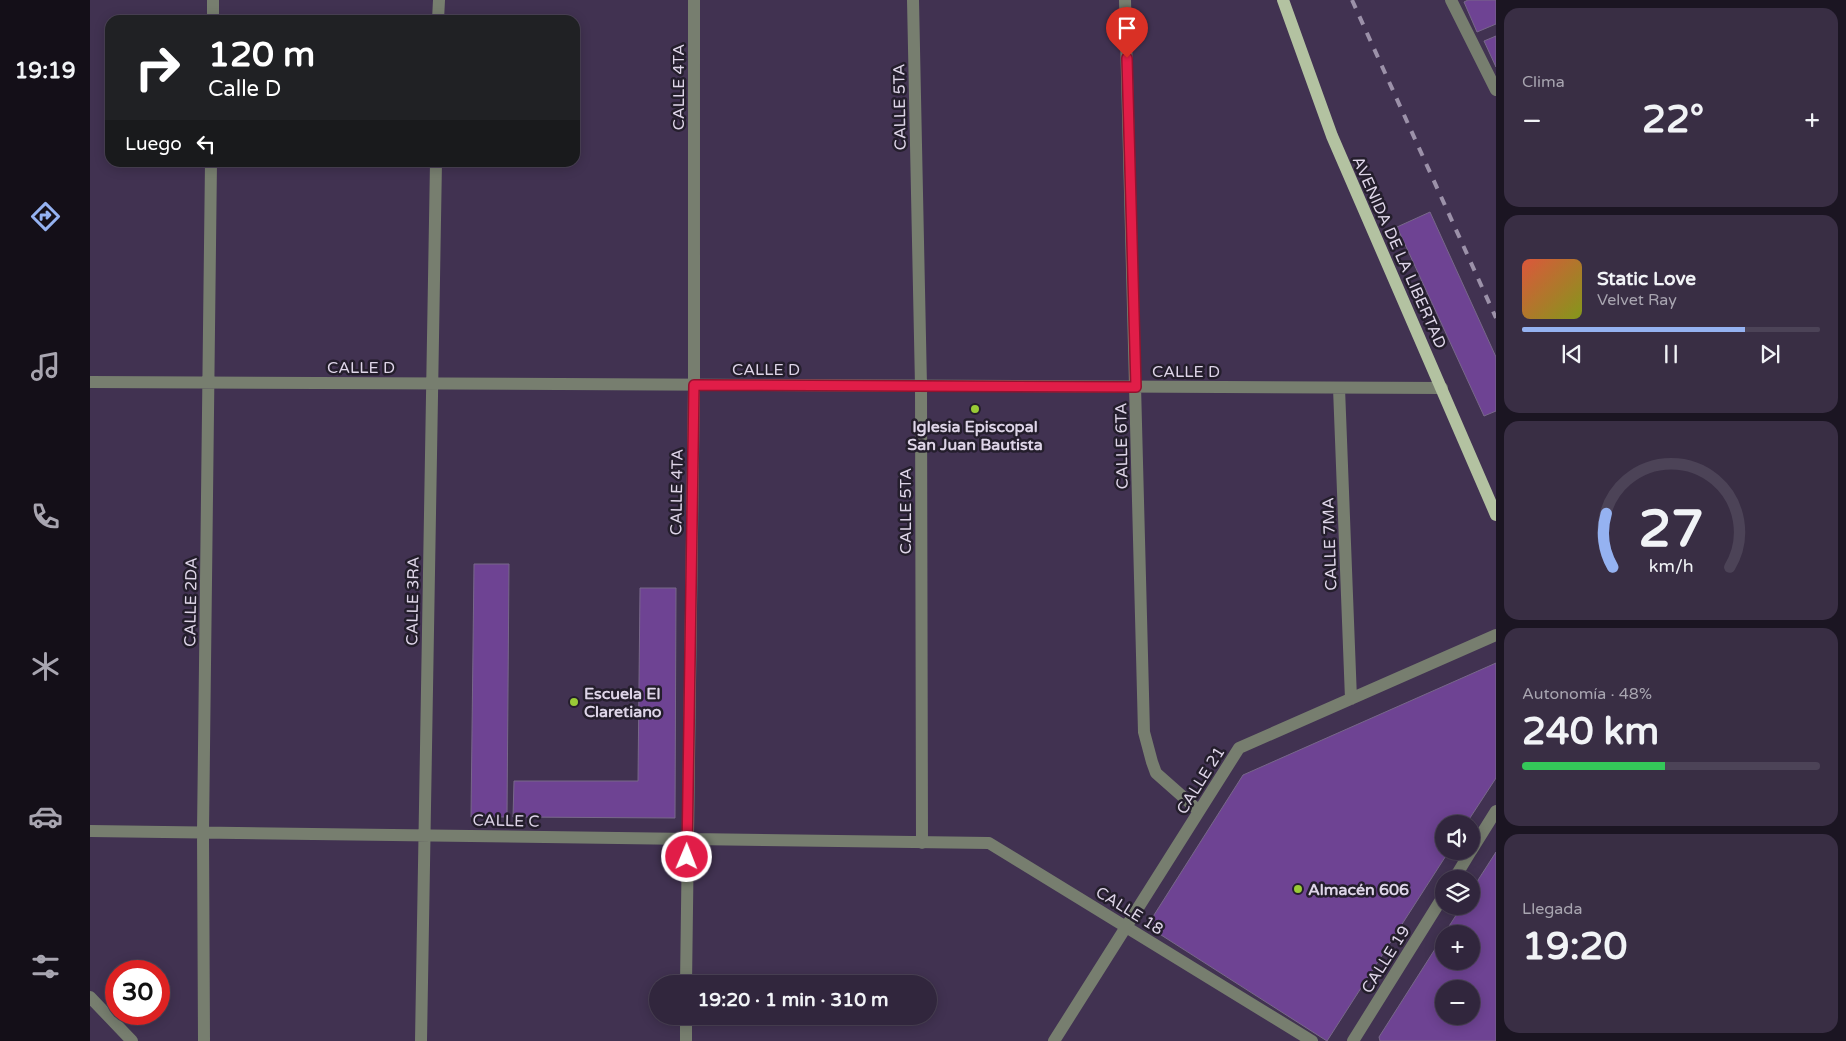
<!DOCTYPE html>
<html lang="es">
<head>
<meta charset="utf-8">
<style>
  :root { --surface:#31263d; --page:#392e44; --text:#f1f3f6; --muted:#a8a5b0; --line:#4c4357; --accent:#95b2f1 }
  body { margin:0; font-family:"Varela Round",sans-serif; background:var(--page); color:var(--text); height:100vh; display:flex; flex-direction:column; font-size:19px; white-space:nowrap }
  * { box-sizing:border-box; margin:0 }
  p { font-size:16px; color:var(--muted) }
  .icon { flex:none; width:28px; height:28px; fill:none; stroke:currentColor; stroke-width:2; stroke-linecap:round; stroke-linejoin:round }
  .map { position:relative; flex:1; overflow:hidden }
  .drawer { display:flex; flex-direction:column; gap:8px; padding:8px; background:#1b1522; width:350px }
  .drawer>* { flex:none }
  .hud { position:absolute; left:15px; top:15px; width:475px; height:152px; border-radius:15px; box-shadow:0 2px 12px #0003,0 0 0 1px var(--line); background:#202124; color:#fff; overflow:hidden }
  .buttons { position:absolute; left:1345px; top:815px; display:grid; gap:10px }
  .buttons a { display:grid; place-items:center; width:45px; height:45px; border-radius:50%; background:var(--surface); box-shadow:0 2px 12px #0003,0 0 0 1px var(--line); font-size:25px }
  .speed { position:absolute; left:15px; top:960px; display:flex; gap:10px; font-size:25px; font-weight:700; text-align:center }
  .speed>* { display:grid; place-content:center; width:65px; height:65px; border-radius:50%; background:var(--surface); box-shadow:0 2px 12px #0003,0 0 0 1px var(--line); line-height:1 }
  .speed .limit { border:8px solid #d22; background:#fff; color:#111 }
  .pin { position:absolute; display:grid; place-items:center; width:42px; height:42px; color:#fff; margin:-51px -21px; border-radius:50% 50% 50% 0; rotate:-45deg; box-shadow:0 0 5px #0007 }
  .pin .icon { rotate:45deg }
  .me { position:absolute; width:55px; margin:-28px; rotate:1deg; stroke-linejoin:round; filter:drop-shadow(0 0 4px #0008) }
  .turn { display:flex; align-items:center; gap:18px; height:105px; padding:0 20px; font-size:22px }
  .turn .icon { width:65px; height:65px; stroke-width:2.5 }
  .turn b { display:block; font-size:35px; line-height:42px }
  .then { display:flex; align-items:center; height:48px; padding:0 20px; background:#0003; gap:10px; font-size:19px }
  .big { font-size:38px; font-weight:700; line-height:1.1 }
  .drawer .card { flex:1; display:flex; flex-direction:column; justify-content:center; gap:8px; min-width:0; padding:0 18px; border-radius:15px; background:var(--page) }
  .drawer .dial { align-items:center; gap:0 }
  .dial svg { height:130px; overflow:visible; fill:none; stroke:var(--line); stroke-width:7; stroke-linecap:round; text-anchor:middle }
  .dial text { fill:var(--text); stroke:none }
  .song { display:flex; align-items:center; gap:15px }
  .cover { width:60px; height:60px; border-radius:8px; background:linear-gradient(135deg,hsl(10 70% 55%),hsl(70 70% 35%)) }
  .played { height:5px; border-radius:2px; background:linear-gradient(90deg,var(--accent) 75%,var(--line) 75%) }
  .keys { display:flex; justify-content:space-around; direction:ltr }
  .heat { display:flex; justify-content:space-between; align-items:center; font-size:28px; direction:ltr }
  .charge { height:8px; border-radius:4px; background:linear-gradient(90deg,#34c759 48%,var(--line) 0) }
  .trip { position:absolute; left:559px; top:975px; width:288px; height:50px; border-radius:25px; background:var(--surface); box-shadow:0 2px 12px #0003,0 0 0 1px var(--line); font-weight:700; line-height:50px; text-align:center }
  main { display:flex; flex:1; min-height:0 }
  .tab-bar { display:flex; flex-direction:column; width:90px; justify-content:space-around; align-items:center; background:#140f18; color:var(--muted) }
  .tab-bar .icon { width:35px; height:35px }
  .tab-bar .current { color:var(--accent) }
  .tab-bar b { font-size:22px; color:var(--text) }
  .map>svg:first-child { display:block }
  .building { fill:#6e4393; stroke:#78688a; fill-rule:evenodd }
  .lines { fill:none; stroke-linecap:round; stroke-linejoin:round }
  .minor { stroke:#777e6f; stroke-width:12 }
  .major { stroke:#b3c2a1; stroke-width:12 }
  .rail { stroke:#9c91a9; stroke-width:4; stroke-dasharray:9 9; stroke-linecap:butt }
  .route-casing { stroke:#92132f; stroke-width:12 }
  .route { stroke:#e11d48; stroke-width:9 }
  .poi-dot { fill:#99cb36; stroke:#241e2c; stroke-width:2 }
  .labels { text-anchor:middle; stroke-width:5; stroke-linejoin:round; paint-order:stroke }
  .street-label { font-size:16px; fill:#ded5e8; stroke:#241e2c }
  .poi-label { font-size:16px; font-weight:bold; fill:#ded5e8; stroke:#241e2c; text-anchor:start }
</style>
</head>
<body>
<main>
<nav class="tab-bar">
<b>19:19</b>
<svg class="icon current" aria-label="directions" viewBox="0 0 24 24"><path d="M12 3l9 9-9 9-9-9zM9 14v-3h6M13 9l2 2-2 2"/></svg>
<svg class="icon" aria-label="music" viewBox="0 0 24 24"><path d="M9 18V5l10-2v13"/><circle cx="6" cy="18" r="3"/><circle cx="16" cy="16" r="3"/></svg>
<svg class="icon" aria-label="phone" viewBox="0 0 24 24"><path d="M5 4h4l2 5-3 2q2 4 5 5l2-3 5 2v4C11 20 4 13 5 4z"/></svg>
<svg class="icon" aria-label="climate" viewBox="0 0 24 24"><path d="M12 3v18M4 7l16 10M4 17L20 7"/></svg>
<svg class="icon" aria-label="car" viewBox="0 0 24 24"><path d="M5 17H2v-5l4-1 3-4h7l3 4 3 1v5h-3M9 17h6M6 11h13"/><circle cx="7" cy="17" r="2"/><circle cx="17" cy="17" r="2"/></svg>
<svg class="icon" aria-label="filters" viewBox="0 0 24 24"><path d="M4 7h16M4 17h16"/><circle cx="9" cy="7" r="2"/><circle cx="15" cy="17" r="2"/></svg>
</nav>
<div class="map">
<svg width="1406" height="1041" viewBox="0 0 1406 1041">
  <rect width="100%" height="100%" fill="#413251"/>
  <path class="building" d="M 1378,0 L 1406,0 L 1406,24 L 1387,32 L 1374,2 Z
    M 1406,36 L 1406,67 L 1394,41 Z
    M 1340,212 L 1406,357 L 1406,411 L 1394,416 L 1307,227 Z
    M 384,564 L 419,564 L 417,817 L 381,817 Z
    M 550,588 L 586,588 L 585,818 L 423,817 L 424,781 L 548,781 Z
    M 1406,663 L 1406,778 L 1376,824 L 1354,824 L 1354,851 L 1359,851 L 1237,1041 L 1057,926 L 1153,775 Z
    M 1406,852 L 1406,1041 L 1290,1041 L 1289,1037 L 1354,935 L 1354,961 L 1381,961 L 1381,934 L 1354,934 L 1372,906 L 1381,906 L 1381,891 ZM 1354,989 L 1381,989 L 1381,1016 L 1354,1016 Z"/>
  <g class="lines">
    <path class="minor" d="M 823,0 L 831,386 L 832,843
      M 1035,0 L 1054,732 L 1062,762 L 1066,773 L 1109,811
      M 1361,0 L 1406,90
      M 123,20 L 123,0
      M 348,20 L 349,0
      M 0,382 L 1352,388
      M 1249,388 L 1261,699
      M 0,831 L 899,843 L 1222,1041
      M 1381,851 L 1406,811
      M 1364,879 L 1381,851
      M 596,984 L 604,385 L 604,0
      M 0,997 L 42,1041
      M 114,1041 L 113,832 L 121,162
      M 331,1041 L 346,162
      M 596,1041 L 596,1016
      M 964,1041 L 1149,748 L 1406,635
      M 1263,1041 L 1354,895"/>
    <path class="major" d="M 1193,0 L 1242,136 L 1406,515"/>
    <path class="rail" d="M 1262,0 L 1406,318"/>
  </g>
  <g class="lines">
    <g class="route-casing">
      <path id="route" d="M 597,857 L 604,385 L 1046,387 L 1037,58"/>
    </g>
    <use href="#route" class="route"/>
  </g>
  <g class="poi-dot">
    <circle cx="885" cy="409" r="5"/>
    <circle cx="484" cy="702" r="5"/>
    <circle cx="1208" cy="889" r="5"/>
  </g>
  <g class="labels">
    <g class="street-label">
      <text transform="translate(588 87) rotate(-90)" y="6">CALLE 4TA</text>
      <text transform="translate(809 107) rotate(-91)" y="6">CALLE 5TA</text>
      <text transform="translate(1310 252) rotate(66)" y="6">AVENIDA DE LA LIBERTAD</text>
      <text x="271" y="373">CALLE D</text>
      <text x="676" y="375">CALLE D</text>
      <text x="1096" y="377">CALLE D</text>
      <text transform="translate(1031 446) rotate(-91)" y="6">CALLE 6TA</text>
      <text transform="translate(586 492) rotate(-89)" y="6">CALLE 4TA</text>
      <text transform="translate(815 511) rotate(-90)" y="6">CALLE 5TA</text>
      <text transform="translate(1239 544) rotate(-92)" y="6">CALLE 7MA</text>
      <text transform="translate(322 601) rotate(-89)" y="6">CALLE 3RA</text>
      <text transform="translate(100 602) rotate(-89)" y="6">CALLE 2DA</text>
      <text transform="translate(1110 780) rotate(-58)" y="6">CALLE 21</text>
      <text transform="translate(416 820) rotate(1)" y="6">CALLE C</text>
      <text transform="translate(1040 910) rotate(32)" y="6">CALLE 18</text>
      <text transform="translate(1295 959) rotate(-58)" y="6">CALLE 19</text>
    </g>
    <g class="poi-label">
      <text x="885" y="432" text-anchor="middle">Iglesia Episcopal<tspan x="885" dy="18">San Juan Bautista</tspan></text>
      <text x="494" y="699">Escuela El<tspan x="494" dy="18">Claretiano</tspan></text>
      <text x="1218" y="895">Almacén 606</text>
    </g>
  </g>
</svg>
<div class="buttons">
<a><svg class="icon" aria-label="sound" viewBox="0 0 24 24"><path d="M4 9h4l5-4v14l-5-4H4zM17 9q2 3 0 6"/></svg></a>
<a><svg class="icon" aria-label="layers" viewBox="0 0 24 24"><path d="M12 4l9 5-9 5-9-5zM3 14l9 5 9-5"/></svg></a>
<a>+</a>
<a>−</a>
</div>
<div class="speed"><div class="limit">30</div></div>
<div class="pin" style="left:1037px;top:58px;background:#d93025"><svg class="icon" aria-label="arrive" viewBox="0 0 24 24"><path d="M6 21V4h12l-3 4 3 4H6"/></svg></div>
<svg class="me" style="left:597px;top:857px" viewBox="-20 -20 40 40"><circle r="17" fill="#e11d48" stroke="#fff" stroke-width="3"/><path d="M0-11L8 9 0 5-8 9z" fill="#fff"/></svg>
<div class="trip">19:20 · 1 min · 310 m</div>
<div class="hud">
<div class="turn"><svg class="icon" aria-label="right" viewBox="0 0 24 24"><path d="M7 20v-9h11M14 6l5 5-5 5"/></svg><div><b>120 m</b>Calle D</div></div>
<div class="then">Luego<svg class="icon" aria-label="left" viewBox="0 0 24 24"><path d="M17 20v-9H6M10 6l-5 5 5 5"/></svg></div>
</div>
</div>
<section class="drawer">
<div class="card"><p>Clima</p>
<div class="heat"><a>−</a><b class="big">22°</b><a>+</a></div>
</div>
<div class="card">
<div class="song"><i class="cover"></i><div><b>Static Love</b><p>Velvet Ray</p></div></div>
<div class="played"></div>
<div class="keys"><svg class="icon" aria-label="previous" viewBox="0 0 24 24"><path d="M18 5L8 12l10 7zM5 5v14"/></svg><svg class="icon" aria-label="pause" viewBox="0 0 24 24"><path d="M8 5v14M16 5v14"/></svg><svg class="icon" aria-label="next" viewBox="0 0 24 24"><path d="M6 5l10 7-10 7zM19 5v14"/></svg></div>
</div>
<div class="card dial"><svg viewBox="0 0 100 80">
<path d="M14 69A42 42 0 1 1 86 69"/>
<path d="M14 69A42 42 0 0 1 10 36" stroke="#95b2f1"/>
<text x="50" y="56" font-size="32" font-weight="700">27</text>
<text x="50" y="72" font-size="11">km/h</text>
</svg></div>
<div class="card"><p>Autonomía · 48%</p><b class="big">240 km</b><div class="charge"></div></div>
<div class="card"><p>Llegada</p><b class="big">19:20</b></div>
</section>
</main>
</body>
</html>
